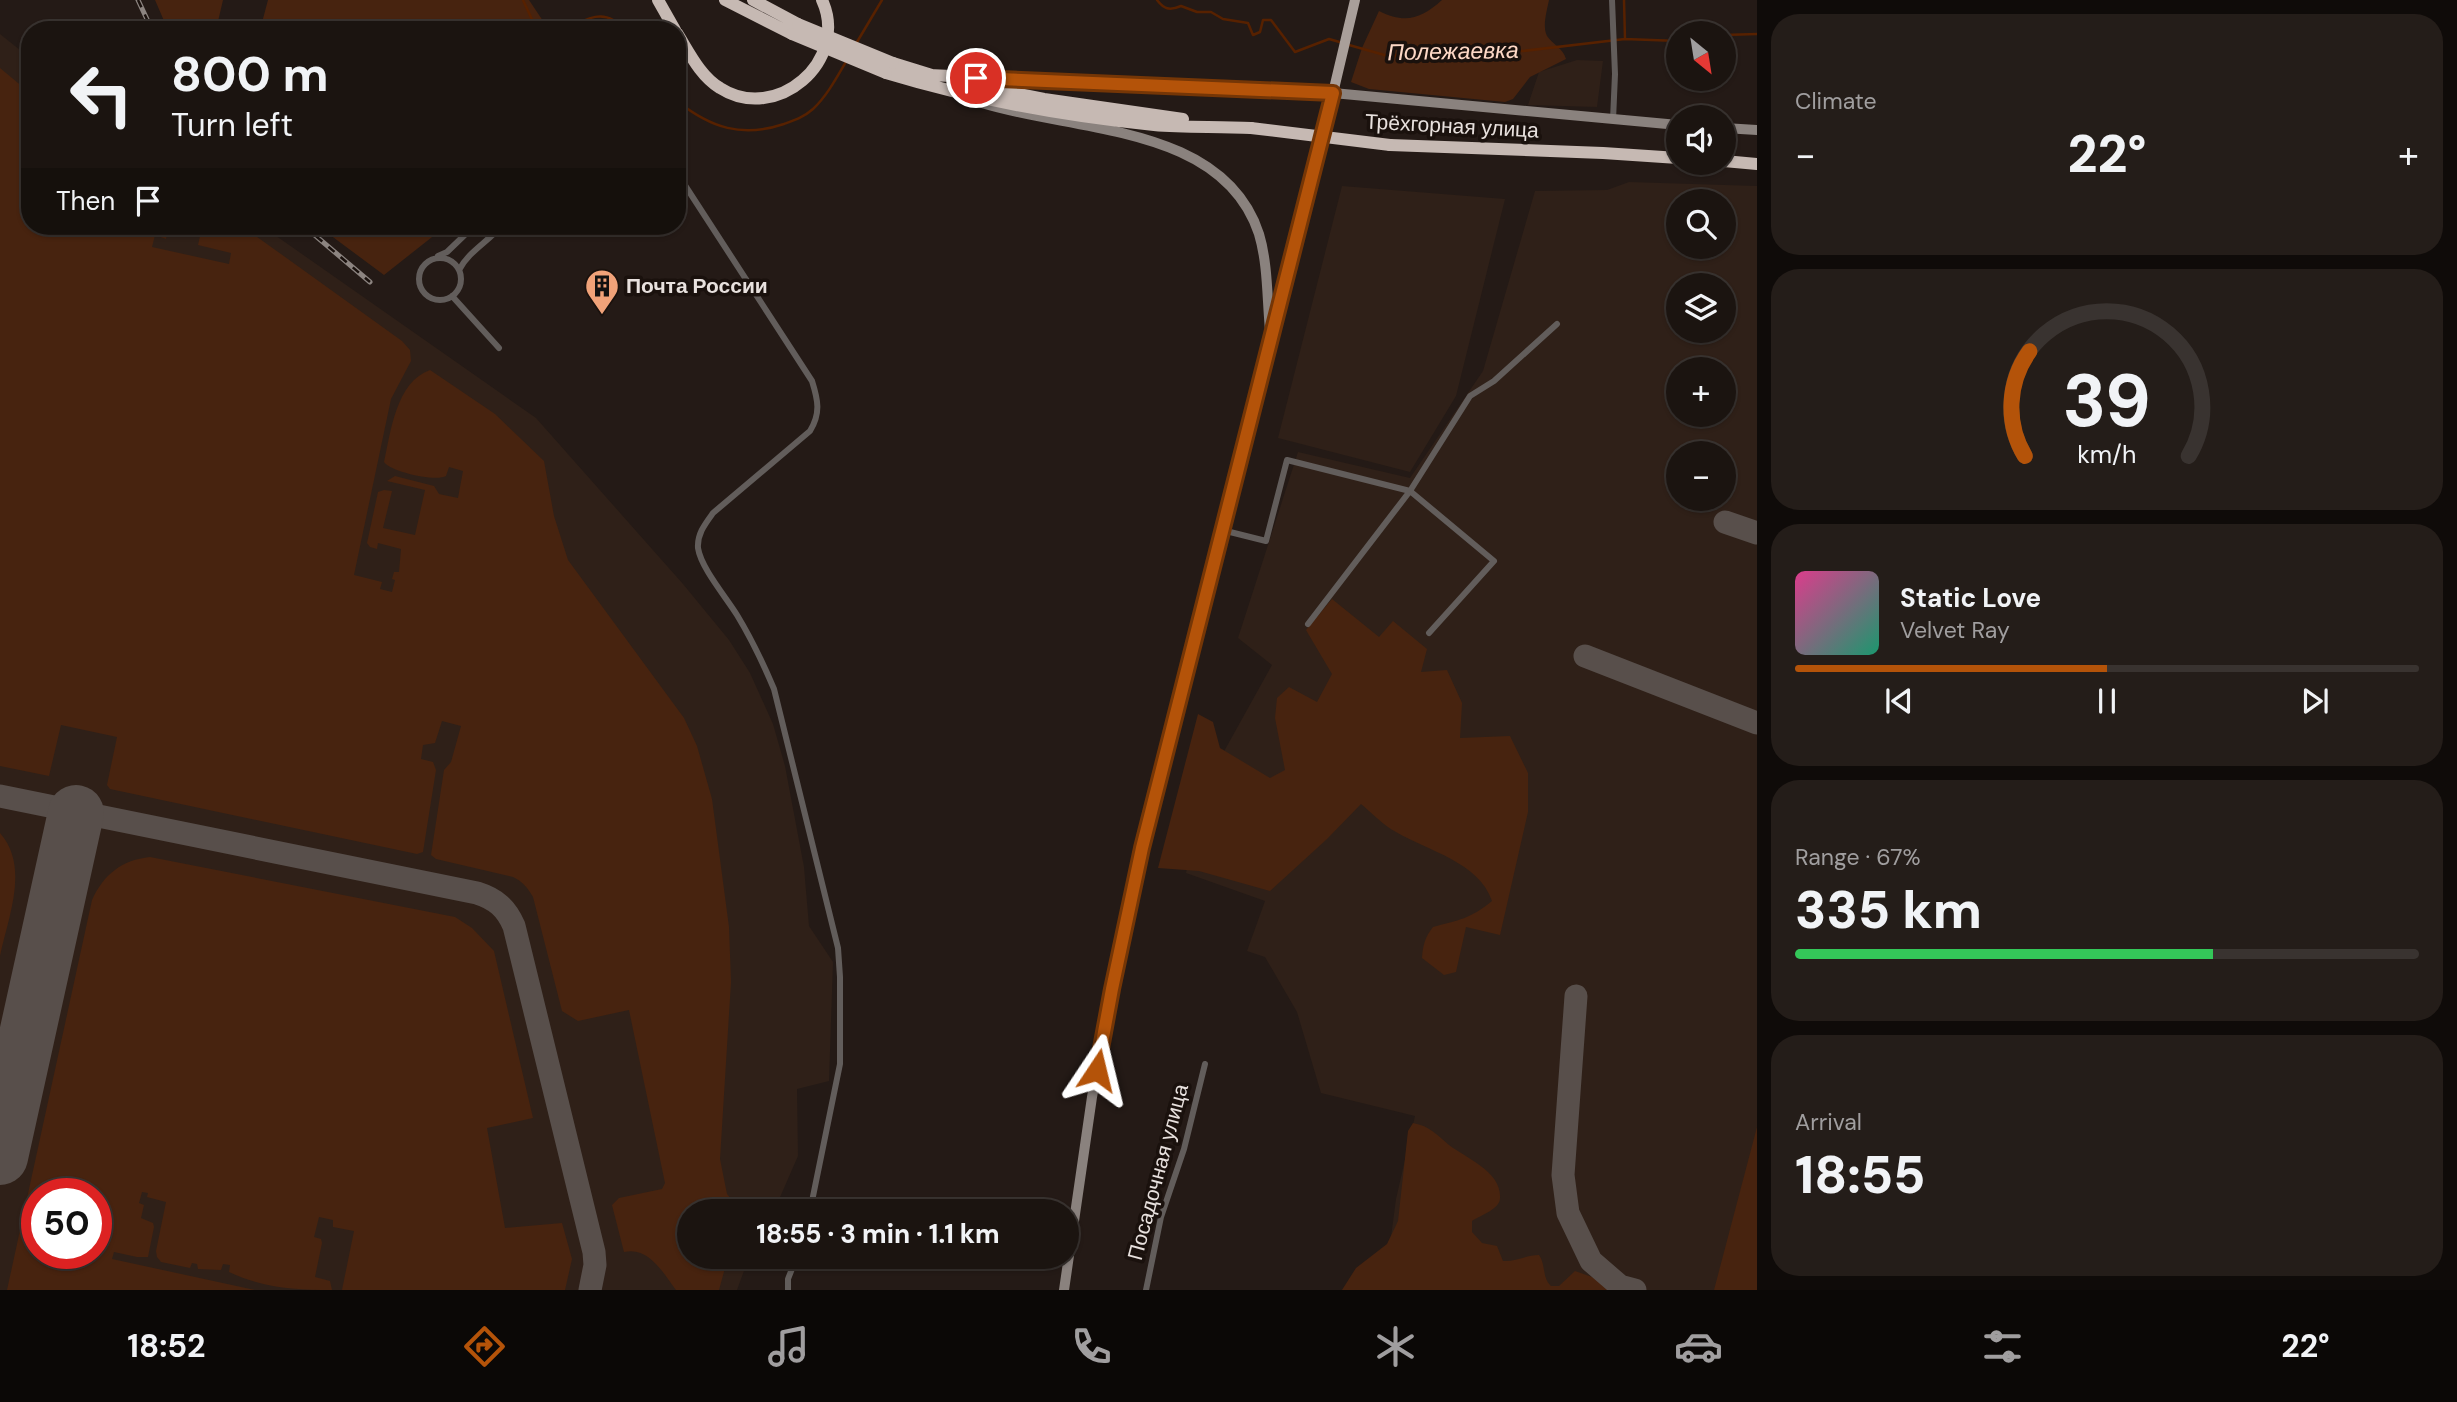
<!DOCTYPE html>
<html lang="en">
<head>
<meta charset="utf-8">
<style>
  :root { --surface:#1b1410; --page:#241d19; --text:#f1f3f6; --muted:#a09e9f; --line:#393330; --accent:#b45309 }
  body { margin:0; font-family:"DM Sans",sans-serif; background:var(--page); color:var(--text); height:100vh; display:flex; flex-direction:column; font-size:26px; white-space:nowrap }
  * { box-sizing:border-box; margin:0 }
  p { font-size:23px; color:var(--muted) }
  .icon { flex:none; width:38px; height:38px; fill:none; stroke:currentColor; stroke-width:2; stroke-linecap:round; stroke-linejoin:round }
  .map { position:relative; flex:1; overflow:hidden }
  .sheet { display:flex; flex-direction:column; gap:14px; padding:14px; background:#0f0b09; width:700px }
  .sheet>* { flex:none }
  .hud { position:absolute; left:21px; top:21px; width:665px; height:214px; border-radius:28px; box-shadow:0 2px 5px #0004,0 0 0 2px var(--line); background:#1b1410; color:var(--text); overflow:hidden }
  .needle { width:46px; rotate:150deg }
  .buttons { position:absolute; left:1666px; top:21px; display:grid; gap:14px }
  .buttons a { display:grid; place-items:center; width:70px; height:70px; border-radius:50%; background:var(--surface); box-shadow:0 2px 5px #0004,0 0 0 2px var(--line); font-size:35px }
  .speed { position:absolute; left:21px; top:1178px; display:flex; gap:14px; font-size:35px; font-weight:700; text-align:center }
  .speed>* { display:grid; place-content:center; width:91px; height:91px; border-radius:50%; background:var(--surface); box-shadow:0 2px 5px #0004,0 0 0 2px var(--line); line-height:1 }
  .speed .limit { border:10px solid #d22; background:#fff; color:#111 }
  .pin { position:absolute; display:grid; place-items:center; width:60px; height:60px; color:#fff; margin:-30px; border:4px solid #fff; border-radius:50%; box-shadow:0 2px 7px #0007 }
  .me { position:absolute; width:77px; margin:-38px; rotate:10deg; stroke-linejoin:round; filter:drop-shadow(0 0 5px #0008) }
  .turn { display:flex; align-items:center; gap:24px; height:147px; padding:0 35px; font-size:32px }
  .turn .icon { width:91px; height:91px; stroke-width:2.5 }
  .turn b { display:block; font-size:49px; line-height:60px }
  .then { display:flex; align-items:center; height:66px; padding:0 35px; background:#0003; gap:14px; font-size:26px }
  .big { font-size:52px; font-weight:800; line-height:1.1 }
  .sheet .tile { flex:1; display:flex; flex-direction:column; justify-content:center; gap:10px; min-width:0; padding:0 24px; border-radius:28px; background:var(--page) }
  .sheet .dial { align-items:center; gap:0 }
  .dial svg { height:182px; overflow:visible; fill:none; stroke:var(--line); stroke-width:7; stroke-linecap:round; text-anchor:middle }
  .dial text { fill:var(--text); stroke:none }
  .song { display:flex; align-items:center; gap:21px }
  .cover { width:84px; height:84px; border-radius:10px; background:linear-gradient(135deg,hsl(330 70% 55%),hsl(160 70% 35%)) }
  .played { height:7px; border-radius:4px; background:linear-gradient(90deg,var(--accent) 50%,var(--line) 50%) }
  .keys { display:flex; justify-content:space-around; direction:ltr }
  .heat { display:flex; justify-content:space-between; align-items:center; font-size:38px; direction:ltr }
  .charge { height:10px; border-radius:5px; background:linear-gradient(90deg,#34c759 67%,var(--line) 0) }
  .trip { position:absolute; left:677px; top:1199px; width:402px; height:70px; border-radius:35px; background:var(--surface); box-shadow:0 2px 5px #0004,0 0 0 2px var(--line); font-weight:800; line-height:70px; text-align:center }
  .dock { display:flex; height:112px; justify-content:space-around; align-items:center; background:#0b0806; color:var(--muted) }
  .dock .icon { width:49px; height:49px }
  .dock .selected { color:var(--accent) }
  .dock b { font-size:32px; color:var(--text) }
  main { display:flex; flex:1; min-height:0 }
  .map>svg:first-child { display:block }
  .built { fill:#2f2018; fill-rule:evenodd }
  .green { fill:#47230f; fill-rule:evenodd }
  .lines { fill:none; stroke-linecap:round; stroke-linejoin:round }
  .stream { stroke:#572100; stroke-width:2.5 }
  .taxiway { stroke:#584f4b; stroke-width:23 }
  .runway { stroke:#584f4b; stroke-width:56 }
  .street { stroke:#625d5b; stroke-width:6 }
  .secondary { stroke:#8a827e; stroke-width:10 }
  .primary { stroke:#a99f9a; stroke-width:10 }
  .highway { stroke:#c6b9b3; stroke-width:12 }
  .rail-casing { stroke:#8c8480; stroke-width:5 }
  .rail { stroke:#1a110d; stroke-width:2.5; stroke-dasharray:8; stroke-linecap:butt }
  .highway-bridge { stroke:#c6b9b3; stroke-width:12 }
  .route-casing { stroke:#753606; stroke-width:18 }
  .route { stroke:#b45309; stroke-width:12 }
  .labels { text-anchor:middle; stroke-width:7; stroke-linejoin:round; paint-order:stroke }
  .street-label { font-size:21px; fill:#e8e1de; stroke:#1a110d }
  .poi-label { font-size:21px; font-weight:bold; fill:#e8e1de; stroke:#1a110d; text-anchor:start }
  .water-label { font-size:23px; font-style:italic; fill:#fdd8c6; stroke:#1a110d }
</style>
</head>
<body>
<main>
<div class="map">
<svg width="1757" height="1290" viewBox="0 0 1757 1290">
  <rect width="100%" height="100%" fill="#241a16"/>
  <path class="built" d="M 0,34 L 30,58 L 30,226 L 262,226 L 536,418 L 683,584 L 729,640 L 750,673 L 773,724 L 785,766 L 804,867 L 809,926 L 833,962 L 829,1081 L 797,1089 L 798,1156 L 774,1211 L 690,1211 L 690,1256 L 749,1257 L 737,1290 L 0,1290 ZM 37,1194 L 96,1194 L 96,1253 L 37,1253 Z
    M 1577,60 L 1603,61 L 1597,107 L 1528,105 L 1539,72 Z
    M 1629,182 L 1757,186 L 1757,1290 L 1384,1290 L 1396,1199 L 1415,1116 L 1321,1093 L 1297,1012 L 1265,957 L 1247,951 L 1265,901 L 1186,873 L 1207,782 L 1272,665 L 1238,638 L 1298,452 L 1410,478 L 1483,371 L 1535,191 L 1607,190 ZM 1678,201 L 1724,201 L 1724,247 L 1678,247 ZM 1678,285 L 1724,285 L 1724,331 L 1678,331 ZM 1678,369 L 1724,369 L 1724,415 L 1678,415 ZM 1678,453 L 1724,453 L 1724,499 L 1678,499 Z
    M 1342,186 L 1505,199 L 1456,396 L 1410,472 L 1278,438 Z"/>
  <path class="green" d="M 155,0 L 223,0 L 216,30 L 168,30 Z
    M 268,0 L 529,0 L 549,30 L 260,30 Z
    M 1442,0 L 1549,0 C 1547,10 1542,27 1547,36 C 1553,45 1563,48 1566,59 L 1530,77 L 1513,99 L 1505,102 L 1369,89 L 1351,82 L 1362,48 L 1379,11 C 1405,24 1421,19 1442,0 Z
    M 0,68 L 30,93 L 30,226 L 158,226 L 157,230 L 167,234 L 166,239 L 155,235 L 152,247 L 229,264 L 231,253 L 198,245 L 200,236 L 190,234 L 191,229 L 183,226 L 242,226 L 402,341 L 410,350 L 411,361 L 391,399 L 354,575 L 382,582 L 380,589 L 392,592 L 395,580 L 392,579 L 394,572 L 399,572 L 401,549 L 378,543 L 377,549 L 370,547 L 367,543 L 378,492 L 384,490 L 392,491 L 383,528 L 415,535 L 425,490 L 387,481 L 395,476 L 434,486 L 439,494 L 458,498 L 463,471 L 449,467 L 446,476 C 436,482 391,472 384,462 C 391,431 396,382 430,370 L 495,414 L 544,461 L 554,516 L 568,560 L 684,718 L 697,746 L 712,799 L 729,927 L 731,982 L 720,1159 L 727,1194 L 741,1211 L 690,1211 L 690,1256 L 728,1257 L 719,1290 L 676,1290 C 663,1273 649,1246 624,1252 L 612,1205 L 619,1198 L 662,1189 L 665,1183 L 629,1010 L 578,1021 L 562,1011 L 533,897 C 528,888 522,881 513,877 L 436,859 L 431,855 L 444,770 L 451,762 L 461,726 L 442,721 L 435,743 L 423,745 L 421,759 L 433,762 L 436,770 L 423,852 L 417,854 L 110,789 L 107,785 L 117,737 L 61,725 L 49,776 L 0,766 Z
    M 318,226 L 446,226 L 384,275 Z
    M 1332,599 L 1379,637 L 1393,621 L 1427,649 L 1421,672 L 1447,670 L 1462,703 L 1460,738 L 1510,736 L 1528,773 L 1528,812 L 1500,935 L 1466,927 L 1456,972 L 1444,975 L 1422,958 C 1423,945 1425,937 1433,927 C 1459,920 1470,919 1492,901 C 1479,862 1428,851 1396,832 C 1383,825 1372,813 1361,804 L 1327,839 L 1270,891 L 1199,871 L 1158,868 L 1198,714 L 1213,722 L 1220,748 L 1270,778 L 1285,770 L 1275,718 L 1277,698 L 1289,687 L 1317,702 L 1332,674 L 1306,630 Z
    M 0,833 C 30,867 8,917 0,956 Z
    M 150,857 L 455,917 L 472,928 L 494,951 L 533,1118 L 487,1128 L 505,1228 L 562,1223 L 572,1259 L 565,1290 L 342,1290 L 354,1231 L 333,1227 L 333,1220 L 319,1217 L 314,1237 L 321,1239 L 322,1243 L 315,1277 L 330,1281 L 332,1290 C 295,1290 263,1288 229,1272 L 230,1265 L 223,1264 L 221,1270 L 198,1269 L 197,1264 L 192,1263 L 190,1268 L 161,1262 L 157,1257 L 156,1251 L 166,1202 L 147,1197 L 148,1193 L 142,1192 L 139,1203 L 144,1205 L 141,1218 L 153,1223 L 154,1227 L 148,1257 L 137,1257 L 114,1252 L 112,1259 L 255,1290 L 7,1290 L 92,900 C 104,874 122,860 150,857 ZM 37,1194 L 96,1194 L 96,1253 L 37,1253 Z
    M 1413,1123 C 1430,1126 1437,1135 1449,1145 C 1466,1158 1502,1172 1500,1198 C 1500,1209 1481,1215 1472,1221 L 1472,1232 L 1482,1243 L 1497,1246 L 1503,1261 C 1515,1262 1526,1255 1539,1255 C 1546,1265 1542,1278 1551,1286 L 1559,1286 L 1575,1271 L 1629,1290 L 1342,1290 L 1356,1268 L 1387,1244 L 1398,1221 L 1408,1131 Z
    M 1757,1127 L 1757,1290 L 1714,1290 Z"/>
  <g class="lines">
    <path class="stream" d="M 523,0 L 535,26 L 555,30
      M 1157,0 C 1164,9 1169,11 1181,6 L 1197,12 L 1211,12 L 1223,19 L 1248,23 L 1253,35 L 1260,32 L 1263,20 L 1271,20 L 1295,52 L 1329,39 L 1343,43
      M 1624,0 L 1625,39
      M 566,30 C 584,19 607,6 623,30
      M 1724,35 L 1757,34
      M 857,42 L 882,0
      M 1349,45 L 1388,56 L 1464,51 L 1523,51 L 1625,39 L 1678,41
      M 677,101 C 711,128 742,138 784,124 C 795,120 804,117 813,109 C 827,96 837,77 847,60"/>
    <path class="taxiway" d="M 1725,522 L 1757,533
      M 1585,656 L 1757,723
      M 0,796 L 477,893 C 496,899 506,908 514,926 L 594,1252 L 595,1265 L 590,1290
      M 1576,996 L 1563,1175 L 1568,1213 L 1591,1261 L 1620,1286 L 1635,1290"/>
    <path class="runway" d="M 0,1157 L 76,813"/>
    <path class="street" d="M 1612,0 L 1615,74 L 1613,120
      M 677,173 L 812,381 C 818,400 821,413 810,431 L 713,513 C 705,524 697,534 698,548 C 701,568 726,597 737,615 C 751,638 763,663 774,689 L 838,948 L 840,977 L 840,1064 L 810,1211
      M 438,256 L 447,252 L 474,226
      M419 279a21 21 0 1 1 42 0a21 21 0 1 1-42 0Z
      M 459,270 C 469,251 488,242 501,226
      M 452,296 L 499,348
      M 1222,530 L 1266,541 L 1287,460 L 1410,491 L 1470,396 L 1494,381 L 1557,324
      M 1308,624 L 1410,491 L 1494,561 L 1429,633
      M 788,1290 L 788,1279 L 797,1256
      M 1146,1290 L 1161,1217 L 1184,1149 L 1205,1064"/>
    <path class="secondary" d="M 982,103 C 1074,132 1223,124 1259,234 C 1268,264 1267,299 1270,330
      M 1724,128 L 1757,130
      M 1064,1290 L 1092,1097 L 1112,989 L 1142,847 L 1333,93 L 1678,125"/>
    <path class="primary" d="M 1333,93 L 1355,0"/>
    <path class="highway" d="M 658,0 L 675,30
      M 725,0 L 792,34
      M 753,0 L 798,24
      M 677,33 C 689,52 700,76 720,88 C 776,124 850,61 822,0
      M 893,63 L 935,76
      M 886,73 C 972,99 1065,116 1154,125 C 1186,128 1219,126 1251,128
      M 929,75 L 1333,93
      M 974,85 L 1044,99 L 1183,119
      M 1390,145 L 1603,153 L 1678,158
      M 1724,161 L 1757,164"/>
    <g class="rail-casing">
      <path id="rail" d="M 138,0 L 152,30
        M 304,226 L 370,282"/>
    </g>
    <use href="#rail" class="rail"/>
    <path class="highway-bridge" d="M 798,24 L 893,63
      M 792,34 L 886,73
      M 1251,128 L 1390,145"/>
  </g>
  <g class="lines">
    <g class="route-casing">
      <path id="route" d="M 976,78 L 1333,93 L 1142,848 L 1112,989 L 1097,1070"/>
    </g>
    <use href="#route" class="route"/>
  </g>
  <defs>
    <g id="building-pin" transform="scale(1.75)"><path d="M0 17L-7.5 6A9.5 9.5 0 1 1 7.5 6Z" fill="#f0a279" stroke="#1a110d"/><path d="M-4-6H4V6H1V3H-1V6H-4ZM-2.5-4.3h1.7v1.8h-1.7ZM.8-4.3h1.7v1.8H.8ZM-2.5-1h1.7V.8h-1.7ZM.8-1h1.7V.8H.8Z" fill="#111"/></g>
  </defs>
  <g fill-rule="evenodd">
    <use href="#building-pin" x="602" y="286"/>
  </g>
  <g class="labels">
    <g class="street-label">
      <text transform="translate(1452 126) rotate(3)" y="7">Трёхгорная улица</text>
      <text transform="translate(1158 1172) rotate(-75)" y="7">Посадочная улица</text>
    </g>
    <g class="poi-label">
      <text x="626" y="293">Почта России</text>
    </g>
    <g class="water-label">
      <text transform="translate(1453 51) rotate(-1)" y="8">Полежаевка</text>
    </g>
  </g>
</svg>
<div class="buttons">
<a><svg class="needle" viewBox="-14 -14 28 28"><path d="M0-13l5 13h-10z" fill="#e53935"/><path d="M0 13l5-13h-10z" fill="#a09e9f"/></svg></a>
<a><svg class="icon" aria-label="sound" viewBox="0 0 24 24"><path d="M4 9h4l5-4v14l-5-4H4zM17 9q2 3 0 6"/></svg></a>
<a><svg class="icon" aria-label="search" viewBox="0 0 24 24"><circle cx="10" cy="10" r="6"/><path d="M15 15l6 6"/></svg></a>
<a><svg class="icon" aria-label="layers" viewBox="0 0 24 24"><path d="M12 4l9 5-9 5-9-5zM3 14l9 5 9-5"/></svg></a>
<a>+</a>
<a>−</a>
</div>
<div class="speed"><div class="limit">50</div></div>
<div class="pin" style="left:976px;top:78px;background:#d93025"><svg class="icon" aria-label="arrive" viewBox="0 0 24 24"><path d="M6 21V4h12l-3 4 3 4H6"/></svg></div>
<svg class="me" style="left:1097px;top:1070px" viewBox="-20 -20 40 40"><path d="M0-17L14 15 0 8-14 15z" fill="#b45309" stroke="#fff" stroke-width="4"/></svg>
<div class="trip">18:55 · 3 min · 1.1 km</div>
<div class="hud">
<div class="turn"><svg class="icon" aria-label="left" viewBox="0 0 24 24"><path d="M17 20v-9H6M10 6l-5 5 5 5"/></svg><div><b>800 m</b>Turn left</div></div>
<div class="then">Then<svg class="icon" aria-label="arrive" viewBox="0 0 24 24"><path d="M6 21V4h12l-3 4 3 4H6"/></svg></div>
</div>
</div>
<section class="sheet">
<div class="tile"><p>Climate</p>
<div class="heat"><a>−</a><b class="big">22°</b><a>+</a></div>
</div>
<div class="tile dial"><svg viewBox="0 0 100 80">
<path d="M14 69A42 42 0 1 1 86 69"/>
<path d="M14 69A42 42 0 0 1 16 23" stroke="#b45309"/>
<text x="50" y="56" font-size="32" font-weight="700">39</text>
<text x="50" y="72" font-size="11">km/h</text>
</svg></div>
<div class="tile">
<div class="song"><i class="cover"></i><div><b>Static Love</b><p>Velvet Ray</p></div></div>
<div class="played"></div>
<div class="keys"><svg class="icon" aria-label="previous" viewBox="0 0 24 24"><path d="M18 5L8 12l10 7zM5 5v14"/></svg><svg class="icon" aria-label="pause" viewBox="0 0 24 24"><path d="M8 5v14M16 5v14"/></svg><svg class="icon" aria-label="next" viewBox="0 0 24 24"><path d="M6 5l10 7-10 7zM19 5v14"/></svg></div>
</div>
<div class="tile"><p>Range · 67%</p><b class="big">335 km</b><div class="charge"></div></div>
<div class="tile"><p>Arrival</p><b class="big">18:55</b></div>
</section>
</main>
<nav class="dock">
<b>18:52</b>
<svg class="icon selected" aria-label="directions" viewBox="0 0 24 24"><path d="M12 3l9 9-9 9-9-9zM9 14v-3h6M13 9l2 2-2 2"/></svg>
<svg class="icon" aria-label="music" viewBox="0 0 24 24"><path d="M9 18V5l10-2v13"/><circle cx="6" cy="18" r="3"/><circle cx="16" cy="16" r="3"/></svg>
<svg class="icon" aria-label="phone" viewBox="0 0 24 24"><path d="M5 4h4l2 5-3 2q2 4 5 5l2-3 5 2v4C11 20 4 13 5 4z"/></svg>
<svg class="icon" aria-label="climate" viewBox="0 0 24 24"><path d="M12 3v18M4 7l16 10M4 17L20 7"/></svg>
<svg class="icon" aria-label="car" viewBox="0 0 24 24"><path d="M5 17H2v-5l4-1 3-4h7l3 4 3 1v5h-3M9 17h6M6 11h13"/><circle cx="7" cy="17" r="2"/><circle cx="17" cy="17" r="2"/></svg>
<svg class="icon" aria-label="filters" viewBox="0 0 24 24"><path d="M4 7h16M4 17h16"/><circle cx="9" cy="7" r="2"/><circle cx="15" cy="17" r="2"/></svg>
<b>22°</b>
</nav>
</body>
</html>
